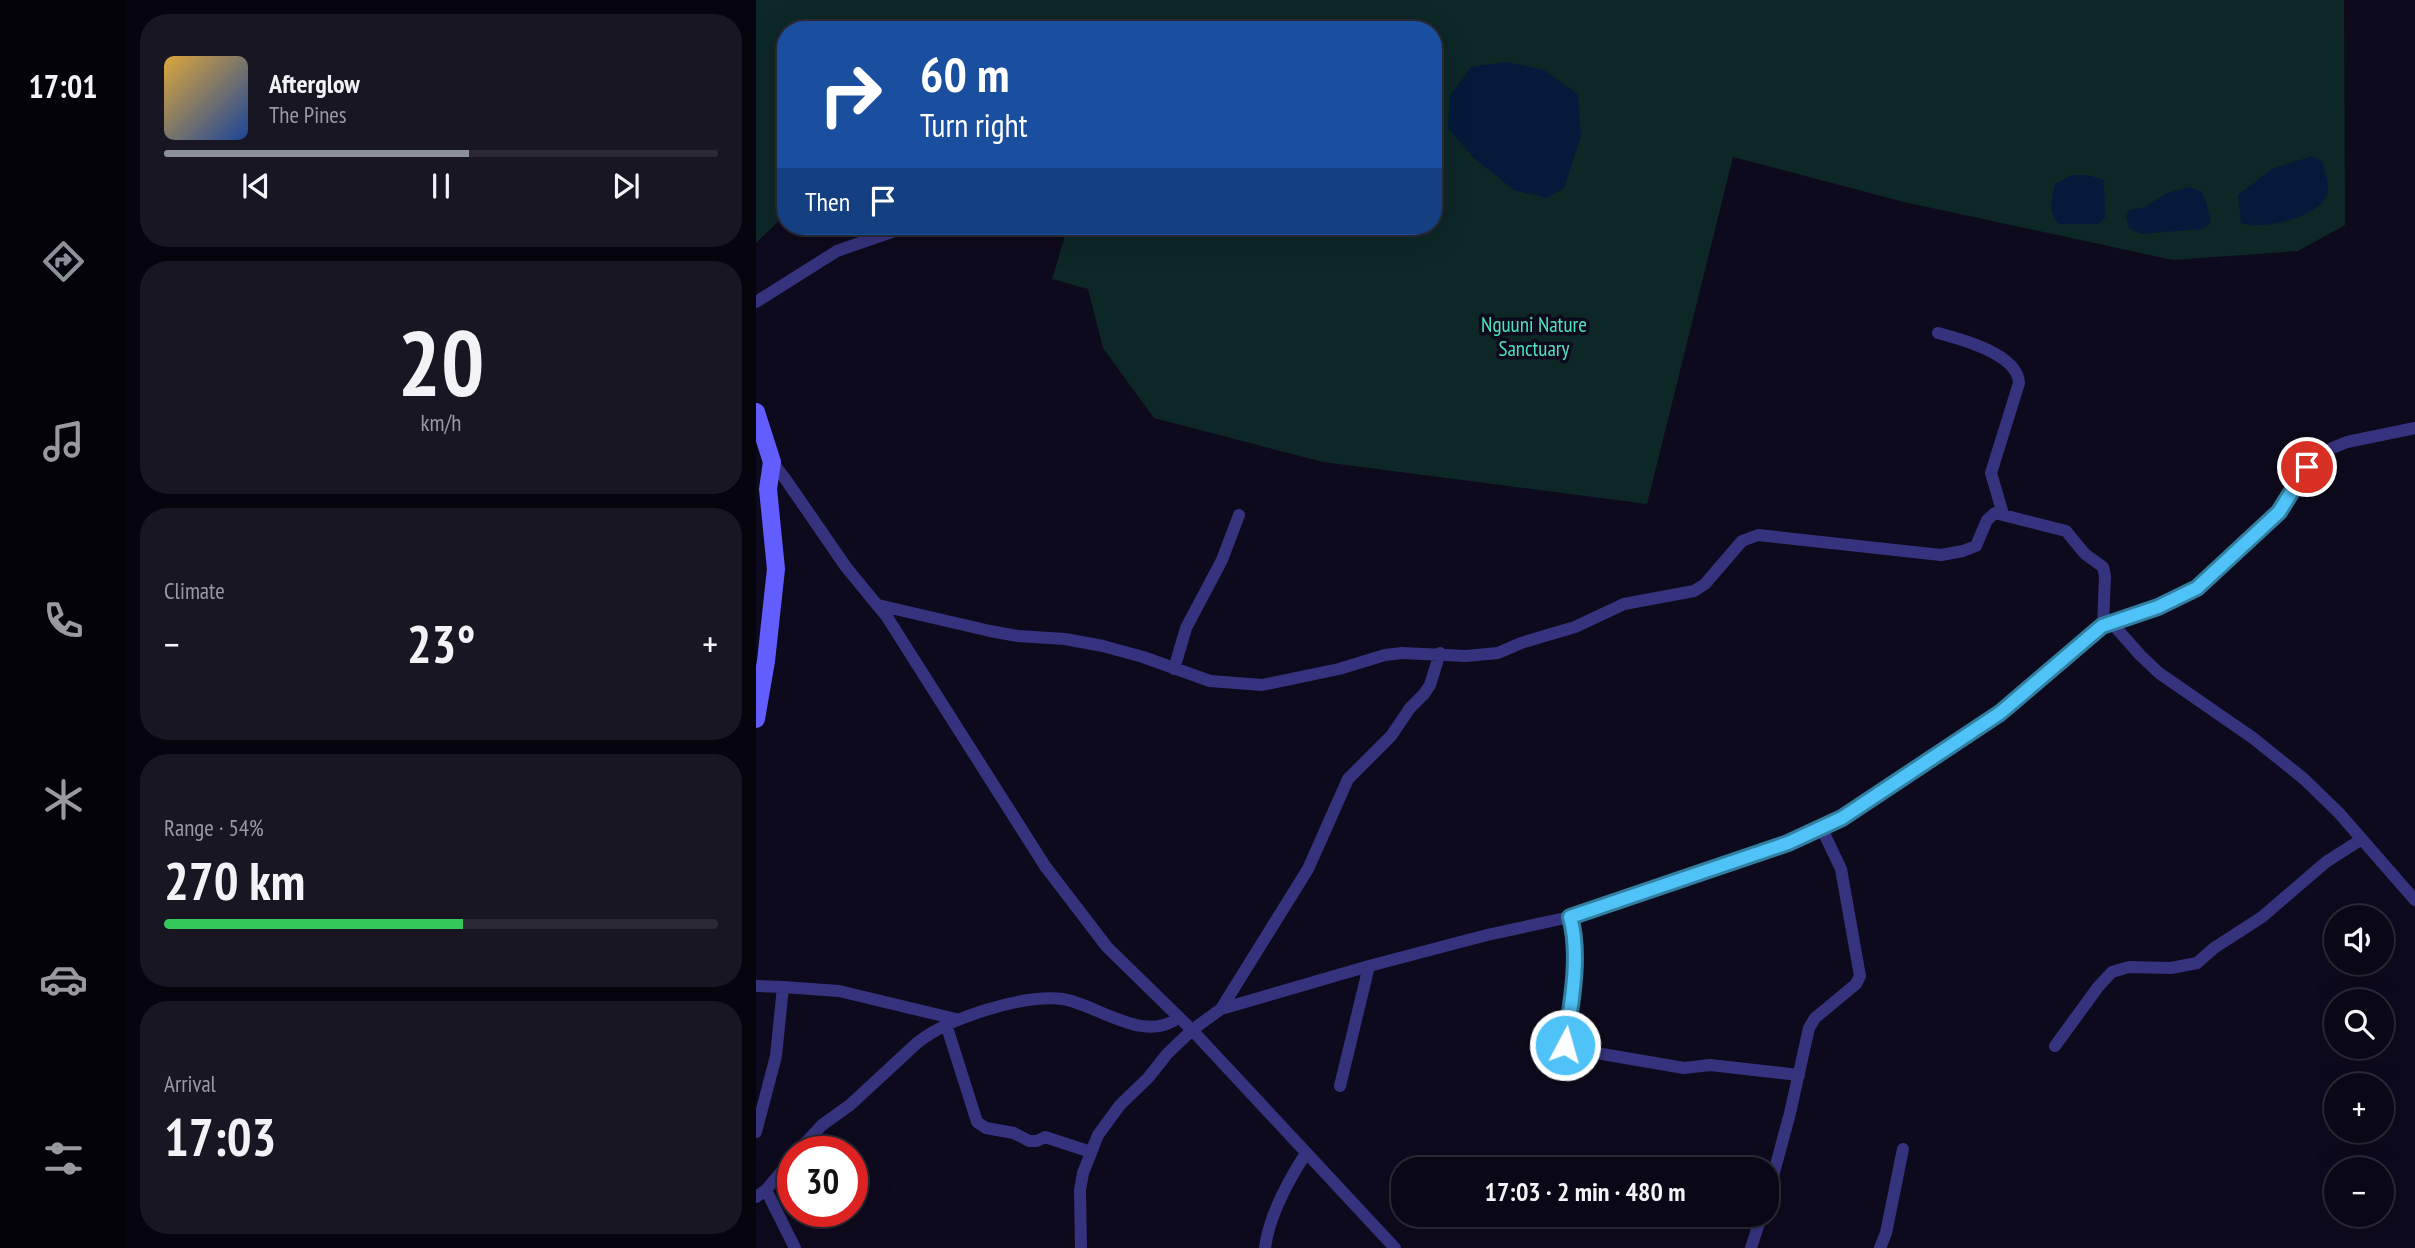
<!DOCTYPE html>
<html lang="en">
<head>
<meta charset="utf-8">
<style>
  :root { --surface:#0a0816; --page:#181623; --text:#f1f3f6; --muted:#999aa1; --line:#2a2935; --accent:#8c9099 }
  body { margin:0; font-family:"PT Sans Narrow",sans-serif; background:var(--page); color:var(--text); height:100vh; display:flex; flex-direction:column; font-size:26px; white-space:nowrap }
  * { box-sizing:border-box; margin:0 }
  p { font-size:23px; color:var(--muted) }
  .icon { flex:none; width:38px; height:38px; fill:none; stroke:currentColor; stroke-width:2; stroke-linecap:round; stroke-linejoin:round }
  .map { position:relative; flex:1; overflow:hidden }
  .sheet { display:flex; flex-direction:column; gap:14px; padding:14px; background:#06040c; width:630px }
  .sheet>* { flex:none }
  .guide { position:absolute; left:21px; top:21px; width:665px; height:214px; border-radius:28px; box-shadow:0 7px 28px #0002,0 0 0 2px var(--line); background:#1a4fa0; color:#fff; overflow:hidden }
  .tools { position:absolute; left:1568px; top:905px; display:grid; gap:14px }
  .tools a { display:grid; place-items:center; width:70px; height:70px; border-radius:50%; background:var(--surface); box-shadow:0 7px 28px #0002,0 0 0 2px var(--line); font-size:35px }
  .speed { position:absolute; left:21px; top:1136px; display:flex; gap:14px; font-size:35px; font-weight:700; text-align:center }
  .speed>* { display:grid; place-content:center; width:91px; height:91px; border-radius:50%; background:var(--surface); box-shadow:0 7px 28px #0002,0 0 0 2px var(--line); line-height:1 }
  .speed .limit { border:10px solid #d22; background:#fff; color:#111 }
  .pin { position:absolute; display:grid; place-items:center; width:60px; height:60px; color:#fff; margin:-30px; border:4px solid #fff; border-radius:50%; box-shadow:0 2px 7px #0007 }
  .me { position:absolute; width:77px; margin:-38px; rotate:6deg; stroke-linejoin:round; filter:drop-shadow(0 0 5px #0008) }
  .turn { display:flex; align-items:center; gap:24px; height:147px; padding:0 28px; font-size:32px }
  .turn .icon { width:91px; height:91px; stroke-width:2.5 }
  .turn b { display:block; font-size:49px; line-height:60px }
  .then { display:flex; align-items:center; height:66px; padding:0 28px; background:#0003; gap:14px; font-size:26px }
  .big { font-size:52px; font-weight:700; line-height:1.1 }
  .sheet .tile { flex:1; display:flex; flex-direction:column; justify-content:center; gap:10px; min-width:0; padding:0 24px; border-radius:28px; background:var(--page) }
  .sheet .dial { align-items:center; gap:0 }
  .dial b { font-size:91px; line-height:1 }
  .song { display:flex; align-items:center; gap:21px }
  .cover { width:84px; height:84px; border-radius:10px; background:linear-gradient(135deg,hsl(40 70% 55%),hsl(220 70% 35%)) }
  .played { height:7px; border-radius:4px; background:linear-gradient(90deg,var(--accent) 55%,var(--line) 55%) }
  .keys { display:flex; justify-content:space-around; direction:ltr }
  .heat { display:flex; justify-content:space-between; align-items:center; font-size:38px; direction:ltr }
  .charge { height:10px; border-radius:5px; background:linear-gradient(90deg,#34c759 54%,var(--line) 0) }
  .trip { position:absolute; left:635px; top:1157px; width:388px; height:70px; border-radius:28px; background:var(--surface); box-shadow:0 7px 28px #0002,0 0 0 2px var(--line); font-weight:700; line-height:70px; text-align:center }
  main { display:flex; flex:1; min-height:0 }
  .tabs { display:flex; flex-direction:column; width:126px; justify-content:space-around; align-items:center; background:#040309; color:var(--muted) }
  .tabs .icon { width:49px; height:49px }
  .tabs .on { color:var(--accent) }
  .tabs b { font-size:32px; color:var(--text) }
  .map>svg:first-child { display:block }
  .green { fill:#0d2726 }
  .water { fill:#06193a }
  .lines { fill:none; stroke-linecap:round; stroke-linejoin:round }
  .street { stroke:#36337e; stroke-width:12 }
  .secondary { stroke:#625dff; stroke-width:18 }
  .route-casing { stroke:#337fa1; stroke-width:18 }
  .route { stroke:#4fc3f7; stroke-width:12 }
  .labels { text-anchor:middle; stroke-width:7; stroke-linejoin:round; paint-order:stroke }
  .park-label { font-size:21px; fill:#4ee3bf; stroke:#0e0a1d }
</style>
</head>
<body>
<main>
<nav class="tabs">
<b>17:01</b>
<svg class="icon on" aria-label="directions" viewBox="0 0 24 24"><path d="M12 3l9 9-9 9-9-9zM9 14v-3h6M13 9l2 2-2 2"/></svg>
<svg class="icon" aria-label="music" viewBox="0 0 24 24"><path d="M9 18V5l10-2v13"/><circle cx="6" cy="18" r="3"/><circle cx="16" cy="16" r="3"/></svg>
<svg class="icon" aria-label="phone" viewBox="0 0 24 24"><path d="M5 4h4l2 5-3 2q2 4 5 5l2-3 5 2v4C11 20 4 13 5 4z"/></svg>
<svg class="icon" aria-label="climate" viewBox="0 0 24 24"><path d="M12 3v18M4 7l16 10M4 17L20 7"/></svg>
<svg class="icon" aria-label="car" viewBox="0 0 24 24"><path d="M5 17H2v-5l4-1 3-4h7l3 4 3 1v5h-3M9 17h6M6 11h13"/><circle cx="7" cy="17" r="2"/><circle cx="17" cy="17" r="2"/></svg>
<svg class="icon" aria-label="filters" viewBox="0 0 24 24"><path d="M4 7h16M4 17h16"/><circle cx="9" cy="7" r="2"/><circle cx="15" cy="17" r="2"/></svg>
</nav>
<section class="sheet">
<div class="tile">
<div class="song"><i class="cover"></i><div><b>Afterglow</b><p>The Pines</p></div></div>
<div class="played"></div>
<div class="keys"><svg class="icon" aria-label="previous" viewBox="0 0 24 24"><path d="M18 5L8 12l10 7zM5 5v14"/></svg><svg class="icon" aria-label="pause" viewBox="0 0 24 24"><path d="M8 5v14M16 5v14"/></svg><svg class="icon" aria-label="next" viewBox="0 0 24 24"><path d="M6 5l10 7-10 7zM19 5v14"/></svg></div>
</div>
<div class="tile dial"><b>20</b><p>km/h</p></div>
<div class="tile"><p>Climate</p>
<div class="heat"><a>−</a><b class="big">23°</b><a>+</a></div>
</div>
<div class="tile"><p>Range · 54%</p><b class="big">270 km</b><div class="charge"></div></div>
<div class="tile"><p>Arrival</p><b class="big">17:03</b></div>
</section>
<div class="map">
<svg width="1659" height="1248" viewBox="0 0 1659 1248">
  <rect width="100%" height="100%" fill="#0e0a1d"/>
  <path class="green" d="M 0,0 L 1588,0 L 1589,225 L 1542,251 L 1417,260 L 1148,202 L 977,157 L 891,504 L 567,462 L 398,418 L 347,348 L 332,289 L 296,279 L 312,226 L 677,226 L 677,30 L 30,30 L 30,214 L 0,243 Z"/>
  <path class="water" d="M 750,62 L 788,70 L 822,95 L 825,136 L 808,188 L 791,198 L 758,190 L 717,157 L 692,128 L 694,96 L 715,67 Z
    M 1556,156 L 1567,162 C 1568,171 1574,185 1571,194 C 1565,217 1505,231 1485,223 L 1482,195 L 1516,169 Z
    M 1316,175 L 1331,175 L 1348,180 L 1349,218 L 1342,224 L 1303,224 C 1291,211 1296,199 1299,184 Z
    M 1434,187 L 1446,192 L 1451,206 L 1455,223 L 1445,229 L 1385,234 L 1373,228 L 1370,216 L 1374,210 L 1389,207 L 1411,193 Z"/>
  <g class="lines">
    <path class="street" d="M 0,302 L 81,251 L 153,226
      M 1182,333 C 1205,339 1262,354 1263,383 L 1235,473 L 1247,514
      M 16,462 L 30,480 L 90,567 L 131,617 L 289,866 L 351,947 L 436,1030 L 639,1248
      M 122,605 L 234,631 L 262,636 L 309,639 L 347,646 L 387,657 L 454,681 L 506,685 L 583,669 L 629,655 L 646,653 L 710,656 L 742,653 L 765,643 L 819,627 L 868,604 L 938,591 L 949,584 L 986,541 L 1002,535 L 1185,555 L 1207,551 L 1220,546 L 1231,520 L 1239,513 L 1310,531 L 1329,554 L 1347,567 L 1349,576 L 1347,626
      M 1355,622 L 1384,655 L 1403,673 L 1497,738 L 1548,779 L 1583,813 L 1659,900
      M 418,669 L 430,628 L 466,560 L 483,515
      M 814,917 C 825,957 815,1004 809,1045 L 811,1048 L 928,1068 L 954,1065 L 1043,1075
      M 0,986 L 27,987
      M 465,1009 L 552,869 L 592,779 L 635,736 L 654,708 L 668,694 L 674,685 L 684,653
      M 190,1024 L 221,1122 L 230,1128 L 258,1133 L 273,1141 L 281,1141 L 289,1137 L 335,1152
      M 1299,1046 L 1342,987 L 1356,972 L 1373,967 L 1415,968 L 1441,963 L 1458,948 L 1506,917 L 1570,862 L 1606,839
      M 584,1086 L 613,966
      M 0,1132 L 20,1056 L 27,987 L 83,991 L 200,1019
      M 41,1152 L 66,1125 L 94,1105 L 161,1043 C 192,1018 267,994 307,999 C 342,1005 390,1045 423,1017
      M 10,1190 L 39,1248
      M 1012,1195 L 1034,1113 L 1053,1028 L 1059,1018 L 1100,984 L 1104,976 L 1085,869 L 1066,829
      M 0,1197 L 10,1190 L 37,1158
      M 325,1248 L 324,1190 L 327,1173 L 342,1135 L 364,1105 L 392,1078 L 411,1054 L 436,1030 L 465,1009 L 613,966 L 731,935 L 814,917 L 1032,843 L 1086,818 L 1244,713 L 1347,626 L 1402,607 L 1441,588 L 1523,512 L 1551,467 L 1564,453 L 1591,442 L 1659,428
      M 509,1248 C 513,1215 532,1181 550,1153
      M 995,1248 L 1006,1214
      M 1124,1248 L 1130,1233 L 1147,1149"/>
    <path class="secondary" d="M 0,412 L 16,462 L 12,489 L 20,569 L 10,661 L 0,719"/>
  </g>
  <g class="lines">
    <g class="route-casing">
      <path id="route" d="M 809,1045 C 815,1006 825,955 814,917 L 1032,843 L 1086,818 L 1244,713 L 1346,626 L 1402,607 L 1441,588 L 1523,512 L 1551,467"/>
    </g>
    <use href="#route" class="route"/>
  </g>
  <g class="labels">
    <g class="park-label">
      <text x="778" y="332">Nguuni Nature<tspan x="778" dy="24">Sanctuary</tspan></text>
    </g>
  </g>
</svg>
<div class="tools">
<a><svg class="icon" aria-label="sound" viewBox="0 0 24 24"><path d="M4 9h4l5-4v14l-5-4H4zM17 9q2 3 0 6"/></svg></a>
<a><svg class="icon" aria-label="search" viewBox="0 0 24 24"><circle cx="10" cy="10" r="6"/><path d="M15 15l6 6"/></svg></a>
<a>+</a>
<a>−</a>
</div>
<div class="speed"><div class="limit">30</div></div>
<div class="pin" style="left:1551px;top:467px;background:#d93025"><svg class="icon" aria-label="arrive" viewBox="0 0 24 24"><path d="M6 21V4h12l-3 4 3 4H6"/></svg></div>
<svg class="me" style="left:809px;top:1045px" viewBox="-20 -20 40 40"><circle r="17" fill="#4fc3f7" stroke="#fff" stroke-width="3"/><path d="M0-11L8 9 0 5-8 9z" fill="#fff"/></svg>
<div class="trip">17:03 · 2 min · 480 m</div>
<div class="guide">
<div class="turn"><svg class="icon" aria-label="right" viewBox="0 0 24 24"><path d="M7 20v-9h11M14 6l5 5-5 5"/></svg><div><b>60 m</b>Turn right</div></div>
<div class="then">Then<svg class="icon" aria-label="arrive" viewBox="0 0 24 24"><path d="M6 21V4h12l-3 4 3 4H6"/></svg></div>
</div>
</div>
</main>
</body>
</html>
